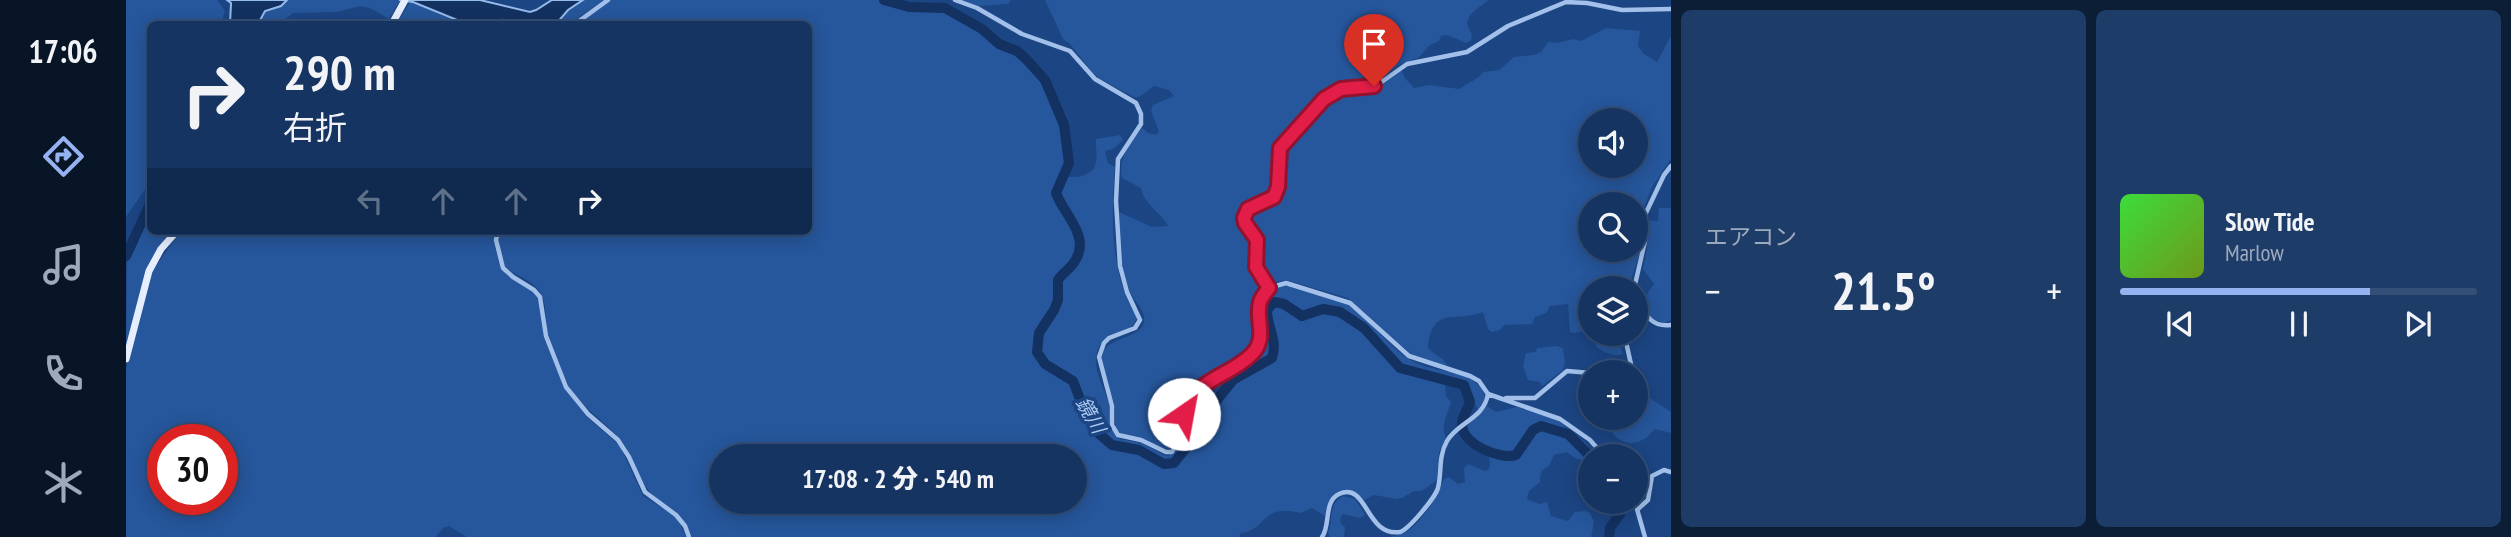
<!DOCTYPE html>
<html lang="ja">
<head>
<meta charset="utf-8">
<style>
  :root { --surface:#153462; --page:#1e3c68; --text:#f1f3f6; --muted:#9daabe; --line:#344f77; --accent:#95b2f1 }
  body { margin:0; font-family:"PT Sans Narrow","Noto Sans JP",sans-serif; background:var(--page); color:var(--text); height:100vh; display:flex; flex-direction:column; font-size:26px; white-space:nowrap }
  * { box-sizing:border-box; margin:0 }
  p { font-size:23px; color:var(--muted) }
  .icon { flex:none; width:38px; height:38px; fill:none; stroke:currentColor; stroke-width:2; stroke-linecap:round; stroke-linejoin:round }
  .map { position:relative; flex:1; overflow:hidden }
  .details { display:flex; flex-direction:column; gap:10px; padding:10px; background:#0c1d36; width:840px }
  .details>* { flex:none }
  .guide { position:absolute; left:21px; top:21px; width:665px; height:214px; border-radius:10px; box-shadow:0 4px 18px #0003,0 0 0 2px var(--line); background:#153462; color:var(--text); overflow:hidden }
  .buttons { position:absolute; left:1452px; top:108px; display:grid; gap:14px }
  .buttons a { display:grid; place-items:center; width:70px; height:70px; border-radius:50%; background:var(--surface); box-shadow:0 4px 18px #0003,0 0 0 2px var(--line); font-size:35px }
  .speed { position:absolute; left:21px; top:424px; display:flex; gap:14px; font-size:35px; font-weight:700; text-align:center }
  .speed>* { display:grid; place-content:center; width:91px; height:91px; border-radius:50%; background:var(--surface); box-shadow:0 4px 18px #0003,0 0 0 2px var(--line); line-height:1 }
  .speed .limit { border:10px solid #d22; background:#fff; color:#111 }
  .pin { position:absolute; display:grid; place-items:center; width:60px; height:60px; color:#fff; margin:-72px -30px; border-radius:50% 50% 50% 0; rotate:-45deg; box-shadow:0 0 7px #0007 }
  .pin .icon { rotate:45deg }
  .me { position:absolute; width:77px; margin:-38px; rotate:33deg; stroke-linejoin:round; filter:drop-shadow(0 0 5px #0008) }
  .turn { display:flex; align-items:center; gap:24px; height:147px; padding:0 21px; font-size:32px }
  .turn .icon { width:91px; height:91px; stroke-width:2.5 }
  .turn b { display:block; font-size:49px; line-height:60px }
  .lanes { display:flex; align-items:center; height:66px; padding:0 21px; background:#0003; justify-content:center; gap:35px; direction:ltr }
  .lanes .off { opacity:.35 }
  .big { font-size:52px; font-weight:800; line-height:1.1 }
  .details .card { flex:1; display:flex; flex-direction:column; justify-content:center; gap:10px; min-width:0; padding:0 24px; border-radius:10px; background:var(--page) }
  .song { display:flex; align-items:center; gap:21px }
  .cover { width:84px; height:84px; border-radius:10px; background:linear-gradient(135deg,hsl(120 70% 55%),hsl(80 70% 35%)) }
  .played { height:7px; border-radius:4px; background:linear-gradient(90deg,var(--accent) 70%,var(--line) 70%) }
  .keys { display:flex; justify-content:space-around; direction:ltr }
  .heat { display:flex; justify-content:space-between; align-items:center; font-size:38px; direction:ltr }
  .details .tiles { flex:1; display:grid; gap:10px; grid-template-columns:repeat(2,1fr) }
  .trip { position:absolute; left:583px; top:444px; width:378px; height:70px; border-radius:35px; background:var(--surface); box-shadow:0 4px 18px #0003,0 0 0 2px var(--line); font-weight:800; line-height:70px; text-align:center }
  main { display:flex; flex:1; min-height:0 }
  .tab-bar { display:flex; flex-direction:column; width:126px; justify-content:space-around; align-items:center; background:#081527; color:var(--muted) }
  .tab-bar .icon { width:49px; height:49px }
  .tab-bar .on { color:var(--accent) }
  .tab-bar b { font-size:32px; color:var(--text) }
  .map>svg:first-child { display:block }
  .green { fill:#26569b; fill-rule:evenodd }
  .water { fill:#133161; stroke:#95baec; stroke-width:2 }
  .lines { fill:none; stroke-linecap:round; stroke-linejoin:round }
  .river { stroke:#133161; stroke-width:10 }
  .street { stroke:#a2c0ea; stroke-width:4.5 }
  .primary { stroke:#e6eefe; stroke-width:7 }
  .route-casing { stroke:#92132f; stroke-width:18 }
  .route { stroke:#e11d48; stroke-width:12 }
  .labels { text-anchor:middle; stroke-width:7; stroke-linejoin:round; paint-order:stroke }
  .water-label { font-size:19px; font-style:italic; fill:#adcaf2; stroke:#1c4583 }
</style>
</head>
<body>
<main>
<nav class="tab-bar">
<b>17:06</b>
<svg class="icon on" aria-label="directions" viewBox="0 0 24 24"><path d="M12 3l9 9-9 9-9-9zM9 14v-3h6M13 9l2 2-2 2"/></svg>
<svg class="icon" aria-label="music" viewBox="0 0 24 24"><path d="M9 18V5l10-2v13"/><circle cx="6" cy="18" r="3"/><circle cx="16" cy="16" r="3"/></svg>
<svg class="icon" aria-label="phone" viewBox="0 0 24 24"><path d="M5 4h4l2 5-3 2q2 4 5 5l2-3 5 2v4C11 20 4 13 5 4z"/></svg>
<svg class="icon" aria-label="climate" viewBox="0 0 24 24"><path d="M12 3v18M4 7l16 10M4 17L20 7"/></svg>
</nav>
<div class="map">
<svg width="1545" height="537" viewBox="0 0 1545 537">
  <rect width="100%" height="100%" fill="#1c4583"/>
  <path class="green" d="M 0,0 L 91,0 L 99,11 L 95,24 L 24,24 L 24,182 L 0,217 Z
    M 161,0 L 274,0 L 263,19 L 244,8 L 234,6 L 211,12 L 167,13 L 153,24 L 132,24 L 139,11 Z
    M 457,0 L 478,0 L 443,24 L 430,24 L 442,11 Z
    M 485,0 L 752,0 L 786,10 L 818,10 L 855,30 L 867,41 L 895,55 L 917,81 L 936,125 L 941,153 L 938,175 C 948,180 968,176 970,162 C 972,155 969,147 970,139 L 994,135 L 997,140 L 987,149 L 979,151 L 982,163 L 989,167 C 986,208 984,254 999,293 C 1002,302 1008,309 1011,317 C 1006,338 975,327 970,357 C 968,371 978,388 983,404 C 985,411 983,419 983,426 L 994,439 L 1015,443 L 1040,456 L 1048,454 L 1055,439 L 1072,428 L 1095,399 L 1099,377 C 1112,368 1130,359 1136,343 C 1143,323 1124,286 1161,285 C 1182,291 1209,295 1227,308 C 1250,325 1266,353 1293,364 C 1314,373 1349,370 1359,395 L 1356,408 L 1352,410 L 1339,382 L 1303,373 L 1300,375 L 1319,382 L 1320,396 L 1325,402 C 1322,414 1314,425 1320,438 L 1313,452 L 1311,480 L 1296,491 L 1288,491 L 1276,498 L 1270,499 L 1248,495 L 1238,500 C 1223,479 1199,494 1199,516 L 1186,508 L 1175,513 C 1133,504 1143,529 1115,533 L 1113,537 L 566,537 C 554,511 545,512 527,495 C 511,479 508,455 494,439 C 477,420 456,407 442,385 C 433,369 424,347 421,329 C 419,318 421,302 414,292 C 399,269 364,279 374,231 L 682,231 L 682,24 L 452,24 ZM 595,457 L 948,457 L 948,502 L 595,502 Z
    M 836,0 L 885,0 L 882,4 L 850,6 Z
    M 919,0 L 1363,0 C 1351,9 1333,18 1346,34 L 1345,40 L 1340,43 L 1321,35 L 1315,36 L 1313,41 L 1304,45 L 1292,58 L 1275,64 L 1250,82 L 1242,85 L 1214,87 L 1203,91 L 1152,145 L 1149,159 L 1148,191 C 1138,203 1121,200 1115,216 L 1118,229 L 1128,240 L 1127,270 L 1138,288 C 1125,306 1139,328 1128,346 C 1116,367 1083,371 1067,390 C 1053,407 1058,436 1043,449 C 1032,448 1023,440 1013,437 C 1006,435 997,436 992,431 C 987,424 990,417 989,410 C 988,392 970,370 977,353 C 983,335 1022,339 1018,316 C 1016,307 1008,300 1004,292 C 993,268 994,238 993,212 L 1026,227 L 1042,226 C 1034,211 1019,206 1015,188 L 996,178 C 992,157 1004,144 1016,128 L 1022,133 L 1030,135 L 1033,131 L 1025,111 L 1027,105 L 1048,96 L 1043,90 L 1028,86 L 1013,97 L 1008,97 L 974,79 L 965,71 L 944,44 L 937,39 Z
    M 284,2 L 336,22 L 354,20 L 374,24 L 302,24 L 275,22 L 274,18 Z
    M 1480,28 L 1514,31 L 1512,46 L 1518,54 L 1531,62 L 1545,36 L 1545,159 L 1526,187 L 1516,213 L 1514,225 L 1515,250 L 1506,277 L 1505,289 L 1465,289 L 1465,329 L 1449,333 L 1444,332 L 1442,304 L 1424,306 L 1420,313 L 1409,317 L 1406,324 L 1378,325 L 1374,330 L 1366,332 L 1362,329 L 1357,312 C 1328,323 1306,305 1302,348 C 1308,355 1316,356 1321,365 L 1311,364 L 1285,354 L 1222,298 L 1160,280 L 1144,283 C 1126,258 1140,260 1134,239 C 1131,229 1121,225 1122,213 C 1145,195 1150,211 1159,174 L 1154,166 L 1157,148 L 1203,97 L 1217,92 L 1236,92 L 1251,88 L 1275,69 L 1279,78 L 1288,88 L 1303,85 L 1334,89 C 1342,82 1352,80 1357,72 L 1373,70 L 1388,57 L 1408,55 L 1415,52 L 1422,42 L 1432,43 L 1447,39 L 1455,41 ZM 1465,121 L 1510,121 L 1510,166 L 1465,166 ZM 1465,205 L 1510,205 L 1510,250 L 1465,250 Z
    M 1533,208 L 1545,208 L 1545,320 L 1538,323 L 1526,319 C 1518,305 1517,297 1528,284 L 1517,269 L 1521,248 L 1520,220 L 1532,221 Z
    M 24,211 L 24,231 L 46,231 L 27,257 L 0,346 L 1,262 L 9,249 L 16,228 Z
    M 55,231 L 369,231 L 368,242 L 375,269 L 386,279 L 407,291 L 413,299 L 418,337 L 438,387 L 460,416 L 494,446 L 517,496 L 546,514 L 552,520 L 560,537 L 341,537 L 323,526 L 317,528 L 310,537 L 0,537 L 0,369 L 27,270 ZM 37,439 L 96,439 L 96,499 L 37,499 Z
    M 1469,334 L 1494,334 L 1493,342 L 1497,354 C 1489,357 1477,353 1470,346 Z
    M 1430,346 L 1437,348 L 1439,363 L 1437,370 L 1416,386 L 1414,382 L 1402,380 L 1397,366 L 1400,353 L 1410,352 L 1411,348 Z
    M 1510,383 L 1514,383 L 1516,393 L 1545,412 L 1545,433 L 1529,429 C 1525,432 1523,436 1520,438 C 1502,450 1483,438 1481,418 L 1510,418 Z
    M 1361,406 L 1370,412 L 1391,407 L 1431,420 L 1460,443 L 1471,457 L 1465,457 L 1463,462 L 1449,458 L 1441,452 L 1428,455 L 1423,466 C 1415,469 1414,474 1414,482 L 1403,491 L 1401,499 L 1413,504 L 1421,502 L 1425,516 L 1442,521 L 1449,512 L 1460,511 L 1464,513 L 1468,522 L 1465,537 L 1262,537 C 1267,536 1273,535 1278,533 C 1294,526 1312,495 1318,479 L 1323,477 L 1332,484 L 1339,482 L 1338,468 L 1342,464 L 1359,471 L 1363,469 C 1368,448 1346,444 1340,427 Z
    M 1217,496 L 1229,499 L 1239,515 L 1234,518 L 1217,514 L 1214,518 L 1215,524 L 1219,527 L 1218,537 L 1204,537 L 1202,533 C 1208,519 1201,505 1217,496 Z"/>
  <path class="water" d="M 101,0 L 161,0 L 155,6 L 139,11 L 132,24 L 104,24 L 105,3 Z
    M 273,0 L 354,0 L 404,12 L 410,10 L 426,0 L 457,0 L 442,10 L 430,24 L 383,24 L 384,21 L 378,20 L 379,24 L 354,20 L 336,22 L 287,2 Z"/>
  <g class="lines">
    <path class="river" d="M 758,0 L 783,7 L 819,8 L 856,29 L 873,44 L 891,51 L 901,60 L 919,80 L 938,125 L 943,163 L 930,193 C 937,213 964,236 950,259 C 946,268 937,272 932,280 L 932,300 L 928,310 L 913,333 L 911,352 L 919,364 L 947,381 L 957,407 L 972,433 L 986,445 L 1013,450 L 1038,464 L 1048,463 L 1060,448 L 1070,426 L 1107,380 L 1146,358 C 1152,340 1141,328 1141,310 L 1148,302 L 1158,304 L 1176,316 L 1197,309 L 1214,312 L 1238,328 L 1274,368 L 1338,385 L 1344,402 C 1342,409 1336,417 1336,424 C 1335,444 1374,460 1390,455 L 1407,430 L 1415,426 L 1442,434 L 1465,457
      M 0,256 L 24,204
      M 1483,537 L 1484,528 L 1494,514 L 1492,508 L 1486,502"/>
    <path class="street" d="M 829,0 L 851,8 L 896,34 L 944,51 L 969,79 L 1010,103 L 1015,114 L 1015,124 L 992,159 L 990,201 L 994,266 L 1001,292 L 1014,320 L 1009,328 L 983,338 L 978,343 L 973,357 L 986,406 L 986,425 L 992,435 L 1015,440 L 1040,452 L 1046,452 C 1060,433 1056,407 1072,389 C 1090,377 1133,359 1135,336 C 1137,315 1129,307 1143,288 L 1160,283 L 1224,303 L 1283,356 L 1344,376 L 1353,381 L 1362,394 L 1434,419 L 1464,440 L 1479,457
      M 449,24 L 482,0
      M 372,231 L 370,240 L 377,268 L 387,277 L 408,290 L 414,297 L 420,336 L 440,387 L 462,414 L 492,440 L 503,457 L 519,492 L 550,515 L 559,526 L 563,537
      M 1143,288 L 1130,267 L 1131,240 L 1119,223 L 1119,213 L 1126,206 L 1148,197 L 1152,187 L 1152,154 L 1156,143 L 1197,99 L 1209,91 L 1241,88 L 1254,83 L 1281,64 L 1341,52 L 1382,26 L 1440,2 L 1461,3 L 1496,10 L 1545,9
      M 1508,289 L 1519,241 L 1516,224 L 1518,217 L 1538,175 L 1545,166
      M 1510,297 C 1519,313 1524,328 1545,325
      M 1510,327 L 1517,309
      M 1503,334 L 1500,342 L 1507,373
      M 1380,398 L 1409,398 L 1441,371 L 1465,373
      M 1509,502 L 1519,537
      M 1512,509 L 1522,500 L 1526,476 L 1538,470 L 1545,472
      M 1196,537 C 1205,525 1197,502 1213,494 C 1242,481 1239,537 1274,532 C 1283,529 1309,498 1312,488 C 1316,472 1312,457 1321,441 C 1332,422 1358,419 1362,394"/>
    <path class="primary" d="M 266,24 L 279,0
      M 0,359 L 23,271 L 35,249 L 51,231"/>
  </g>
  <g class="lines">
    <g class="route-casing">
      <path id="route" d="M 1058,414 C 1070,377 1102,378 1126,354 C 1142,338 1129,320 1134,302 C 1136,296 1140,292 1143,288 L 1130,267 L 1131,240 L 1119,223 L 1118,218 L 1122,209 L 1148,197 L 1152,187 L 1154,148 L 1198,99 L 1215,89 L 1248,86"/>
    </g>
    <use href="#route" class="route"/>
  </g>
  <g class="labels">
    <g class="water-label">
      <text transform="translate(965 415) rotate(60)" y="7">鏡川</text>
    </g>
  </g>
</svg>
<div class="buttons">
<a><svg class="icon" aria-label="sound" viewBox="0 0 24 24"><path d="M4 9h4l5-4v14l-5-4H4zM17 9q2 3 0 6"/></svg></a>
<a><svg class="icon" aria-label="search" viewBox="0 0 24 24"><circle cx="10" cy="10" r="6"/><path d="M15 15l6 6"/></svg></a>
<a><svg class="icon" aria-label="layers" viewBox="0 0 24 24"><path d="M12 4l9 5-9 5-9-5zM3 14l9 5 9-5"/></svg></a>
<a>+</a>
<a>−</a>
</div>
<div class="speed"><div class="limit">30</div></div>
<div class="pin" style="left:1248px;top:86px;background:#d93025"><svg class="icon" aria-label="arrive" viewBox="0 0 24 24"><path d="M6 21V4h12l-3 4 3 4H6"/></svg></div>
<svg class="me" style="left:1058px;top:414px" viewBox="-20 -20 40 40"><circle r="19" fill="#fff"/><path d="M0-13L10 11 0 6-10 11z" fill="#e11d48"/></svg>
<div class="trip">17:08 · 2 分 · 540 m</div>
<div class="guide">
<div class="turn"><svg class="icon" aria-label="right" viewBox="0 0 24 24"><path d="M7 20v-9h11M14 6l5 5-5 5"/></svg><div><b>290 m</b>右折</div></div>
<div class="lanes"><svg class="icon off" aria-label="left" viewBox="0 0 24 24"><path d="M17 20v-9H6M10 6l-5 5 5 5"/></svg><svg class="icon off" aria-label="ahead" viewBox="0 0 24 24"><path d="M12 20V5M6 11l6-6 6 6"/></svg><svg class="icon off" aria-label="ahead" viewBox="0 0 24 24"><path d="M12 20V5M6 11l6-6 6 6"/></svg><svg class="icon" aria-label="right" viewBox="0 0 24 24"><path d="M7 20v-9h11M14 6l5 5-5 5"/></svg></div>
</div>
</div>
<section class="details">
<div class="tiles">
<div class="card"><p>エアコン</p>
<div class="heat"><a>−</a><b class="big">21.5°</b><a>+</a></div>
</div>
<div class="card">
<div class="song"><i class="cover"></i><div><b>Slow Tide</b><p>Marlow</p></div></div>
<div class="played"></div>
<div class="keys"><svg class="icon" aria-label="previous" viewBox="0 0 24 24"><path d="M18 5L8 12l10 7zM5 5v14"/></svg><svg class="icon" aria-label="pause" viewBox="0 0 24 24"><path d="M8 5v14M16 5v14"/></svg><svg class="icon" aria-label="next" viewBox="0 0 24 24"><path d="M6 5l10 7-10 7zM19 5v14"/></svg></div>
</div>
</div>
</section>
</main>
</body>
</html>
